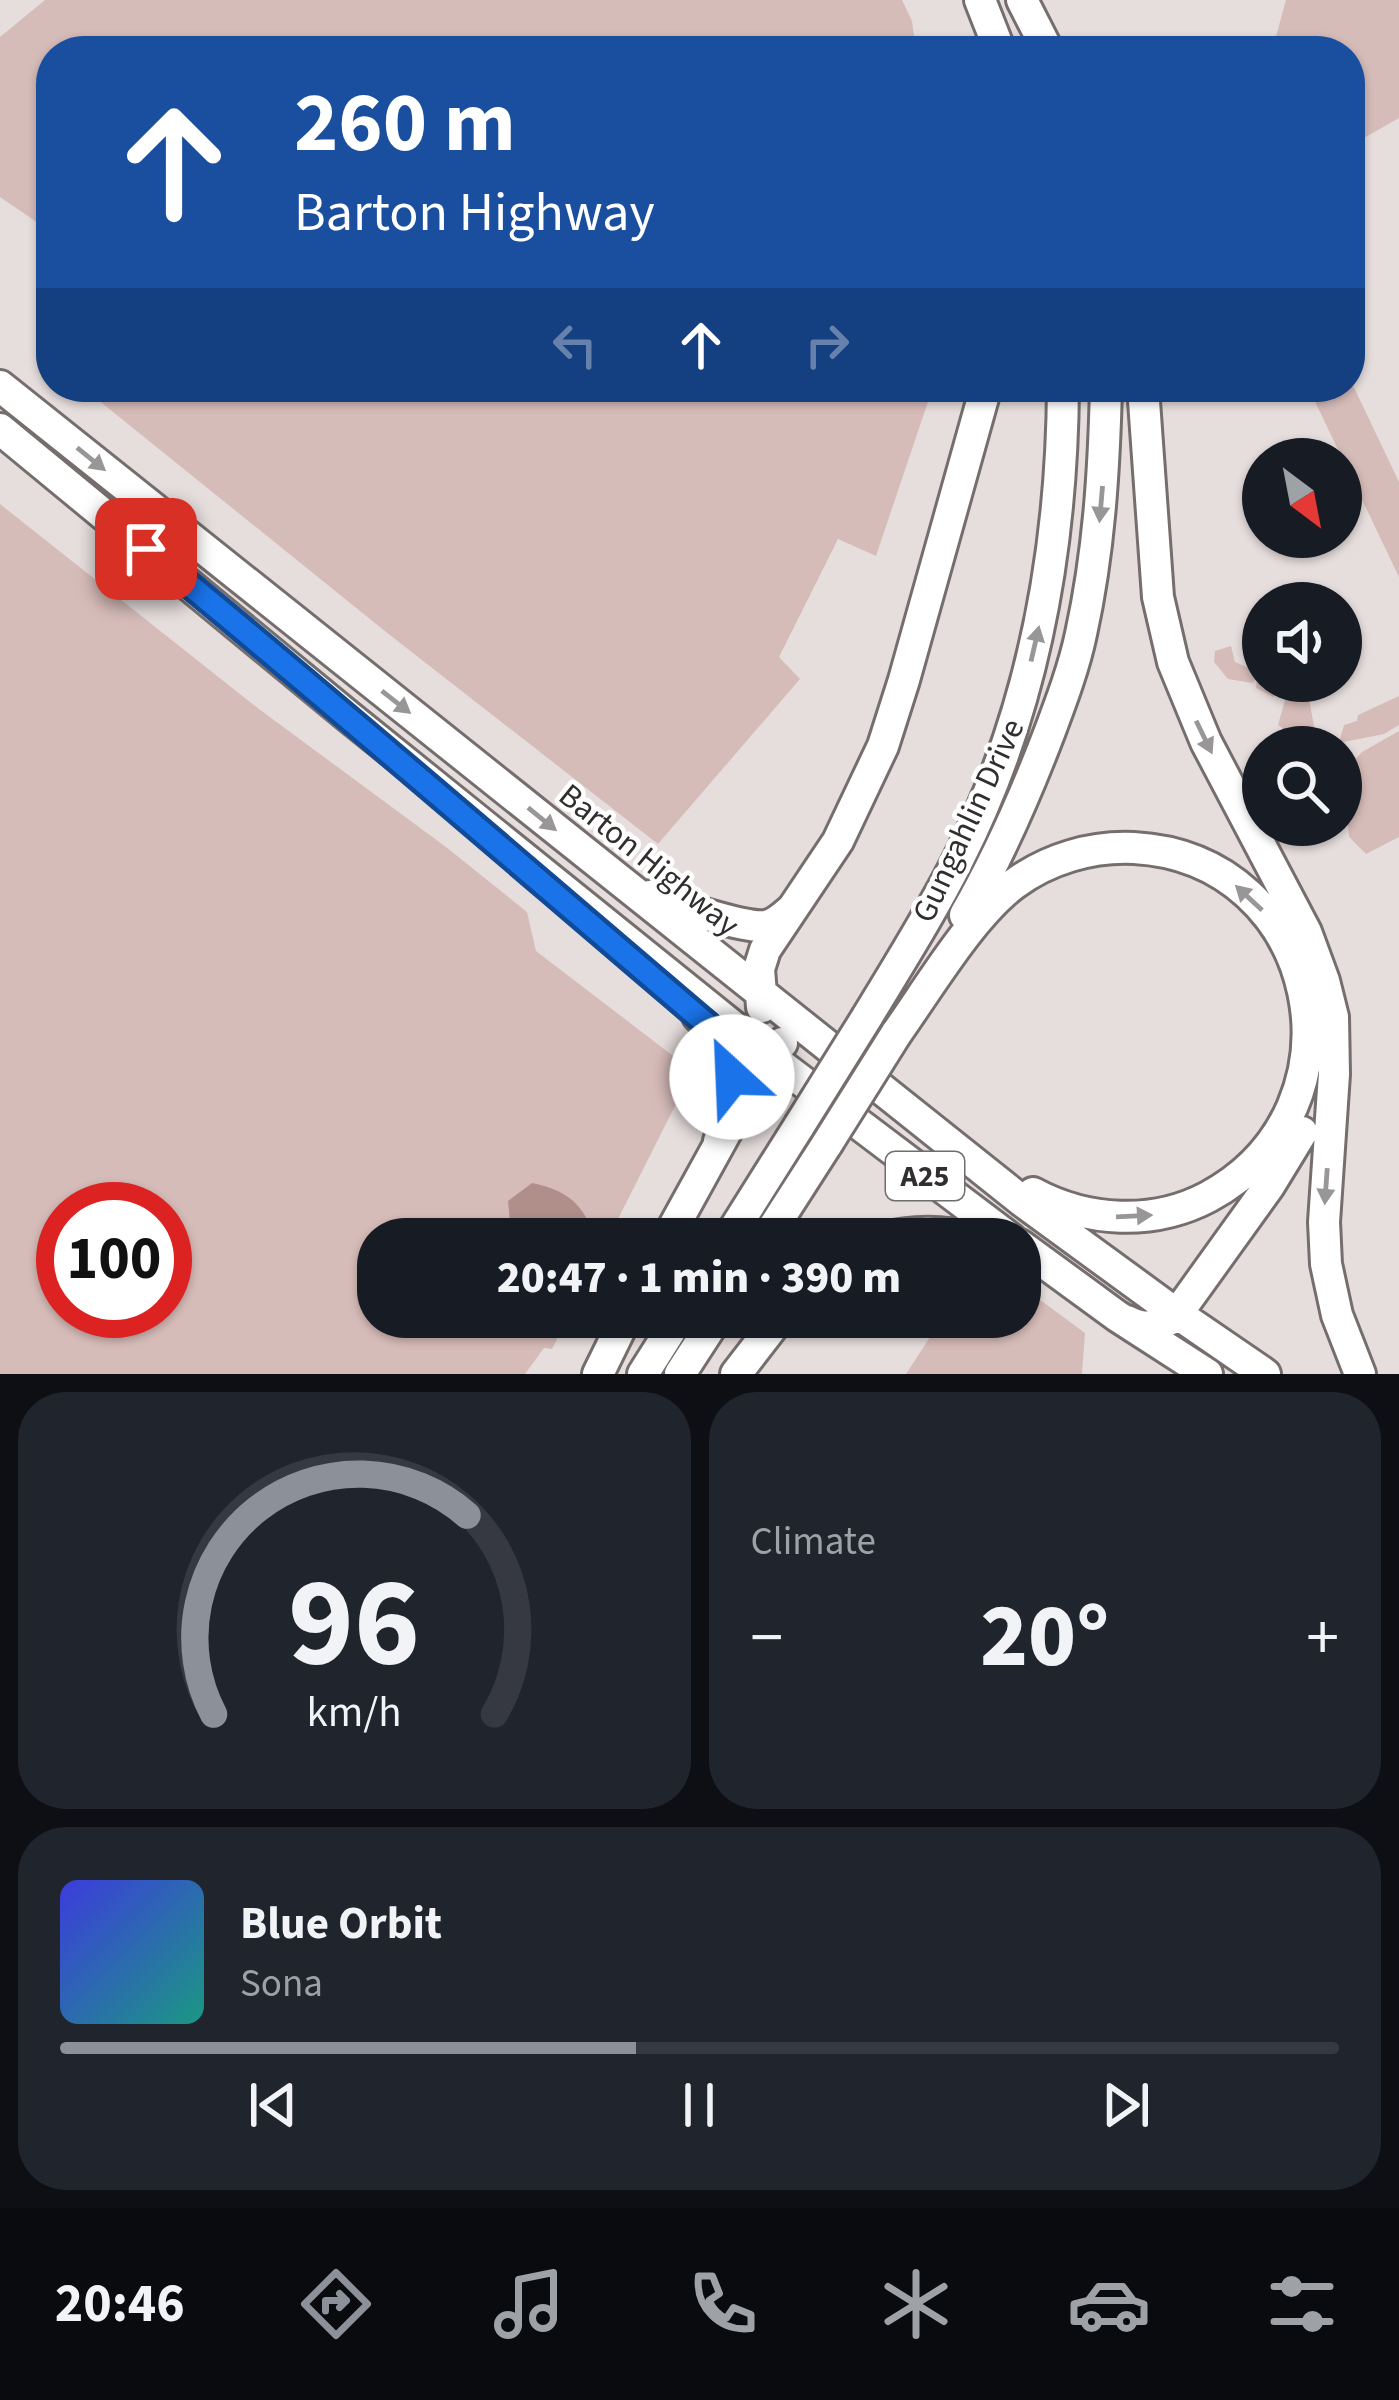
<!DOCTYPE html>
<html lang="en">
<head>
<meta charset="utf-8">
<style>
  :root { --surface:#171b24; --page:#20242c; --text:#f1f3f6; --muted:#9ea1a6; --line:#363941; --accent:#8c9099 }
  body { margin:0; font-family:"Source Sans 3",sans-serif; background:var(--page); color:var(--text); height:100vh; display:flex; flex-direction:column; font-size:45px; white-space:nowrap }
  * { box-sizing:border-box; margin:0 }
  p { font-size:39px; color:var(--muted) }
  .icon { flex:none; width:66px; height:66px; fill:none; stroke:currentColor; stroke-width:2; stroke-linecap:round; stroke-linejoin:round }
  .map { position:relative; height:1374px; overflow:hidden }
  .sheet { display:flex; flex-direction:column; gap:18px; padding:18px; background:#0d0f14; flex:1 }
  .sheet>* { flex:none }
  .guide { position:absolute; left:36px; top:36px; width:1329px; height:366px; border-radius:48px; box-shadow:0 3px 9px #0004; background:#1a4fa0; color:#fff; overflow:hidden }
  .needle { width:78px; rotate:148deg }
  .controls { position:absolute; left:1242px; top:438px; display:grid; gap:24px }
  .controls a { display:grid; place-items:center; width:120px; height:120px; border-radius:50%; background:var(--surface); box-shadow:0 3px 9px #0004; font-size:60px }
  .speed { position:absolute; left:36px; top:1182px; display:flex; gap:24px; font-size:60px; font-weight:700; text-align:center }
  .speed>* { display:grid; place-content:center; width:156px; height:156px; border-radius:50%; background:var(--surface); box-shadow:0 3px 9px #0004; line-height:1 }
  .speed .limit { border:18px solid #d22; background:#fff; color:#111 }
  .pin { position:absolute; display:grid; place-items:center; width:102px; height:102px; color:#fff; margin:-51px; border-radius:24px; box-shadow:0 6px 18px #0006 }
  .me { position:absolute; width:132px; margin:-66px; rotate:335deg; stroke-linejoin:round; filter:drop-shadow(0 0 9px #0008) }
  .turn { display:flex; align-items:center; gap:42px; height:252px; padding:0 60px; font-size:54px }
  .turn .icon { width:156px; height:156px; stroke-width:2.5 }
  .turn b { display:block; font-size:84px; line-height:102px }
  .lanes { display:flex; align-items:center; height:114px; padding:0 60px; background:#0003; justify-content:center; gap:60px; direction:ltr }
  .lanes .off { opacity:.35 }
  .big { font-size:90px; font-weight:800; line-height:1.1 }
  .sheet .card { flex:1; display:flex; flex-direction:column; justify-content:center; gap:18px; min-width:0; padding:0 42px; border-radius:48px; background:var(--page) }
  .sheet .dial { align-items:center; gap:0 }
  .dial svg { height:312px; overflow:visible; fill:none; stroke:var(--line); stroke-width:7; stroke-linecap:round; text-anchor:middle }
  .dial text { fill:var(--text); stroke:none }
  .song { display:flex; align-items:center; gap:36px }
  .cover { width:144px; height:144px; border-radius:18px; background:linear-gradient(135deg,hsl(240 70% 55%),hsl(170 70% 35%)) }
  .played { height:12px; border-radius:6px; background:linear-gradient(90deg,var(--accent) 45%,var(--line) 45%) }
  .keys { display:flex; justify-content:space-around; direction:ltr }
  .heat { display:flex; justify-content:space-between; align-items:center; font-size:66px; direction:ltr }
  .sheet .tiles { flex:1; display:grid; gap:18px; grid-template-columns:1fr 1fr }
  .card:last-child { grid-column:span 2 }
  .trip { position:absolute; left:357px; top:1218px; width:684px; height:120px; border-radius:48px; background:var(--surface); box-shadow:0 3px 9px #0004; font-weight:800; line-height:120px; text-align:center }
  .dock { display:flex; height:192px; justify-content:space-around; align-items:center; background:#090b0e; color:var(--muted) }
  .dock .icon { width:84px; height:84px }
  .dock .on { color:var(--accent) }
  .dock b { font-size:54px; color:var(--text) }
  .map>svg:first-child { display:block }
  .green { fill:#d6bcb9; fill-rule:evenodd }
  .water { fill:#b08f8b }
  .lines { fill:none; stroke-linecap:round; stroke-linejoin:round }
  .highway-casing { stroke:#756e6d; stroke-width:36 }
  .highway { stroke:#fff; stroke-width:30 }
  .highway-bridge-casing { stroke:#756e6d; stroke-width:36; stroke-linecap:butt }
  .highway-bridge { stroke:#fff; stroke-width:30 }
  .oneway { fill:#989696 }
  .route-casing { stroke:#114b97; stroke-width:30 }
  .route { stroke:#1a73e8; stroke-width:21 }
  .labels { text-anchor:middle; stroke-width:9; stroke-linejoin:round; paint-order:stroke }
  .shield { fill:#fff; stroke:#6f6d6d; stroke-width:3 }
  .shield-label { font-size:30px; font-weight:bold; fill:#312e2e }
  .street-label { font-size:33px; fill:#312e2e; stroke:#fff }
</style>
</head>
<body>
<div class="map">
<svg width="1399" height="1374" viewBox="0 0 1399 1374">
  <rect width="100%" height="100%" fill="#e6dedd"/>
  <path class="green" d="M 45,0 L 902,0 L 912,21 L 916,51 L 51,51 L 51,232 L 0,197 L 0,37 Z
    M 1286,0 L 1399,0 L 1399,118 L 1350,146 L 1350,51 L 1272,51 Z
    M 1350,379 L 1399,482 L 1399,577 L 1308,387 L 1350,387 Z
    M 82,387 L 933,387 L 876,556 L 838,539 L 779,657 L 800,679 L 658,844 L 386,632 Z
    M 0,504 L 259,709 L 446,847 L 527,912 L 536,951 L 685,1065 L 688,1080 L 608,1239 L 378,1239 L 378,1317 L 568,1317 L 552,1349 L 544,1348 L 525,1374 L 0,1374 ZM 63,1209 L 165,1209 L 165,1311 L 63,1311 Z
    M 1231,646 L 1235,662 L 1263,674 L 1263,681 L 1306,681 L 1315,732 L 1327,747 L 1306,747 L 1304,743 L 1278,725 L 1287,693 L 1286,688 L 1273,697 L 1256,688 L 1257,678 L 1252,683 L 1228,679 L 1214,662 L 1215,651 Z
    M 1399,696 L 1399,725 L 1384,734 L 1339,743 L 1344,725 L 1357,721 L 1358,715 Z
    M 1399,731 L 1399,837 L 1366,854 L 1349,837 L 1347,813 L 1341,801 L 1341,767 L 1347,768 L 1362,752 Z
    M 1020,1285 L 1085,1333 L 1082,1374 L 906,1374 L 943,1317 L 1020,1317 Z"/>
  <path class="water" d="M 532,1183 C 558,1188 579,1199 589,1224 L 578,1239 L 519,1239 L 511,1232 L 508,1201 Z"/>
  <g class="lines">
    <g class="highway-casing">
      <path id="highway" d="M 980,0 L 1000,51
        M 1022,0 L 1048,51
        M 0,386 L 1022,1201 L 1163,1304 L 1265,1374
        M 1143,387 L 1158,597 L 1173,662 L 1206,742 L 1306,932 L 1324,981 L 1333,1017 L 1334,1074 L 1324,1222 L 1326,1264 L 1337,1315 L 1360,1374
        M 0,429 L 348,716 L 786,1069 L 1011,1239
        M 650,896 C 671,904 746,929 766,926 C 776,924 783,917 791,910
        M 965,915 C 999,856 1026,794 1050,731 C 1062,699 1074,667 1081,634 C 1099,552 1104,471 1106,387
        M 762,1007 L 759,969 L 765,950 L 838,841 L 883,746 L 904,680 L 986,387
        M 698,1016 C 740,1052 738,1094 719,1141
        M 867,1017 C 899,964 932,912 959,858 C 1033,712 1062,549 1063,387
        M 896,1034 C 928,989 971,916 1014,884 C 1048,859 1091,846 1134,848 C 1322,858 1373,1108 1208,1197 C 1153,1226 1087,1222 1033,1193
        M 667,1239 L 764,1063 L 782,1043
        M 728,1239 L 799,1126
        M 766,1239 L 827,1144
        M 880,1239 C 912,1231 941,1230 973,1239
        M 1020,1245 L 1117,1316 L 1207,1374
        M 1127,1321 C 1146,1331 1161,1327 1177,1314 L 1269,1186 L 1302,1132
        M 598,1374 L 626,1317
        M 643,1374 L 679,1317
        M 680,1374 L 717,1317
        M 736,1374 L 780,1317"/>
    </g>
    <use href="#highway" class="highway"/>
    <g class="highway-bridge-casing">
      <path id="highway-bridge" d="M 799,1126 L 867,1017
        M 827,1144 L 896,1034"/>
    </g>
    <use href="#highway-bridge" class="highway-bridge"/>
  </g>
  <defs><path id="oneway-solid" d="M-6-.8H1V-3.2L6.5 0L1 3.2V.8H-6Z" transform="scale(3)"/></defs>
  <g class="oneway">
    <use href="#oneway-solid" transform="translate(91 459) rotate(39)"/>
    <use href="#oneway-solid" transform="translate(1101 504) rotate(95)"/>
    <use href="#oneway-solid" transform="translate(1035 644) rotate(-77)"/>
    <use href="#oneway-solid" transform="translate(396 702) rotate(38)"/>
    <use href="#oneway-solid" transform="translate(1204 737) rotate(64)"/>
    <use href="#oneway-solid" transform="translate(542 819) rotate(39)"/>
    <use href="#oneway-solid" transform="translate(1249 898) rotate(-137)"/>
    <use href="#oneway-solid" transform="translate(1326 1186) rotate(94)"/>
    <use href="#oneway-solid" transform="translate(1134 1216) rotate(-3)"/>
  </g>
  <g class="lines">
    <g class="route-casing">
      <path id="route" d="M 146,549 C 336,705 521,866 708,1025 L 727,1054 L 732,1077"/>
    </g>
    <use href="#route" class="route"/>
  </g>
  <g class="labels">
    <rect class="shield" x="886" y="1152" width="78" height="48" rx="9"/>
    <g class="shield-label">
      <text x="925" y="1186">A25</text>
    </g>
    <g class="street-label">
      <text transform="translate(967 820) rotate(-65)" y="12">Gungahlin Drive</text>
      <text transform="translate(650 859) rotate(39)" y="12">Barton Highway</text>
    </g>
  </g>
</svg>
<div class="controls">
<a><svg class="needle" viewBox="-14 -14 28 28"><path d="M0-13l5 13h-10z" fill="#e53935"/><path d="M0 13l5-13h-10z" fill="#9ea1a6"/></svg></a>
<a><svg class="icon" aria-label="sound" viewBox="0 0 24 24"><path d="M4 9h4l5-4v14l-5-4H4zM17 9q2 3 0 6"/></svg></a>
<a><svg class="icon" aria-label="search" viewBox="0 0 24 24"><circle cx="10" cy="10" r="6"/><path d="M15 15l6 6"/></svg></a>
</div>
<div class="speed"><div class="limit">100</div></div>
<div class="pin" style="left:146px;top:549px;background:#d93025"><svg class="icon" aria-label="arrive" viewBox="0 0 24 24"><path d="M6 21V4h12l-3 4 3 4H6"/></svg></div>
<svg class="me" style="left:732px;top:1077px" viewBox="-20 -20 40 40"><circle r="19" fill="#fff"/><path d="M0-13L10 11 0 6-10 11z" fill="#1a73e8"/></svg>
<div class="trip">20:47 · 1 min · 390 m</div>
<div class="guide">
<div class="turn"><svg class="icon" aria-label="ahead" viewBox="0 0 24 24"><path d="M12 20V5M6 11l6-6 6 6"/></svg><div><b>260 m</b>Barton Highway</div></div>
<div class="lanes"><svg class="icon off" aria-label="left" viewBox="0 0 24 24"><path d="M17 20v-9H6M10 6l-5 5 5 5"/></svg><svg class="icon" aria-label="ahead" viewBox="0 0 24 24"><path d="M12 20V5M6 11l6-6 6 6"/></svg><svg class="icon off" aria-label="right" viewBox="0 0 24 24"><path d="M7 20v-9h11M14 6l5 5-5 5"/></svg></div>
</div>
</div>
<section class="sheet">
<div class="tiles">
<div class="card dial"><svg viewBox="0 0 100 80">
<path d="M14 69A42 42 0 1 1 86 69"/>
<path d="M14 69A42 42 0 0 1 79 18" stroke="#8c9099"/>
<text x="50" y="56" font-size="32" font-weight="700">96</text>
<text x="50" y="72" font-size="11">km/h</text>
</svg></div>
<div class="card"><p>Climate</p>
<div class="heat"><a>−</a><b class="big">20°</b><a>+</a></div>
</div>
<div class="card">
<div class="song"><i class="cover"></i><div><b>Blue Orbit</b><p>Sona</p></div></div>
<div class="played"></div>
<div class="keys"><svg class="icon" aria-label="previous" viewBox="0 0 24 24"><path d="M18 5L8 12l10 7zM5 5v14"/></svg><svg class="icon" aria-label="pause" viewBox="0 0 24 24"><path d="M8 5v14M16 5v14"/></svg><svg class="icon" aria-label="next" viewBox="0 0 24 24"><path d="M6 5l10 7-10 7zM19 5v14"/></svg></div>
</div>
</div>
</section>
<nav class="dock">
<b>20:46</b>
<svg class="icon on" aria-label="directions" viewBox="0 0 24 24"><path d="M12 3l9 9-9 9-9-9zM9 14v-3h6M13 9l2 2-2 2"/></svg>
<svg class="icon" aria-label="music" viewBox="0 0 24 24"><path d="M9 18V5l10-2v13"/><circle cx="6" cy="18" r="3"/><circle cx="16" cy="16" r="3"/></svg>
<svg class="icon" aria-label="phone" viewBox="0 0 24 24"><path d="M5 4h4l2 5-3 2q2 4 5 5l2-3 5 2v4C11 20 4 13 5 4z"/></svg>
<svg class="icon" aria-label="climate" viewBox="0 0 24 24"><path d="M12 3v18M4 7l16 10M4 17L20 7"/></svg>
<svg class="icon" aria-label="car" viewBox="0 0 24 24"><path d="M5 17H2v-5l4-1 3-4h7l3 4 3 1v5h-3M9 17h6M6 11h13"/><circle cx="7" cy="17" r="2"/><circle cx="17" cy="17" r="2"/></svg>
<svg class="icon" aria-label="filters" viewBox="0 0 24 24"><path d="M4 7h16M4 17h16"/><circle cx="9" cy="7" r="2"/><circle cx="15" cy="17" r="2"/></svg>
</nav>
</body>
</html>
